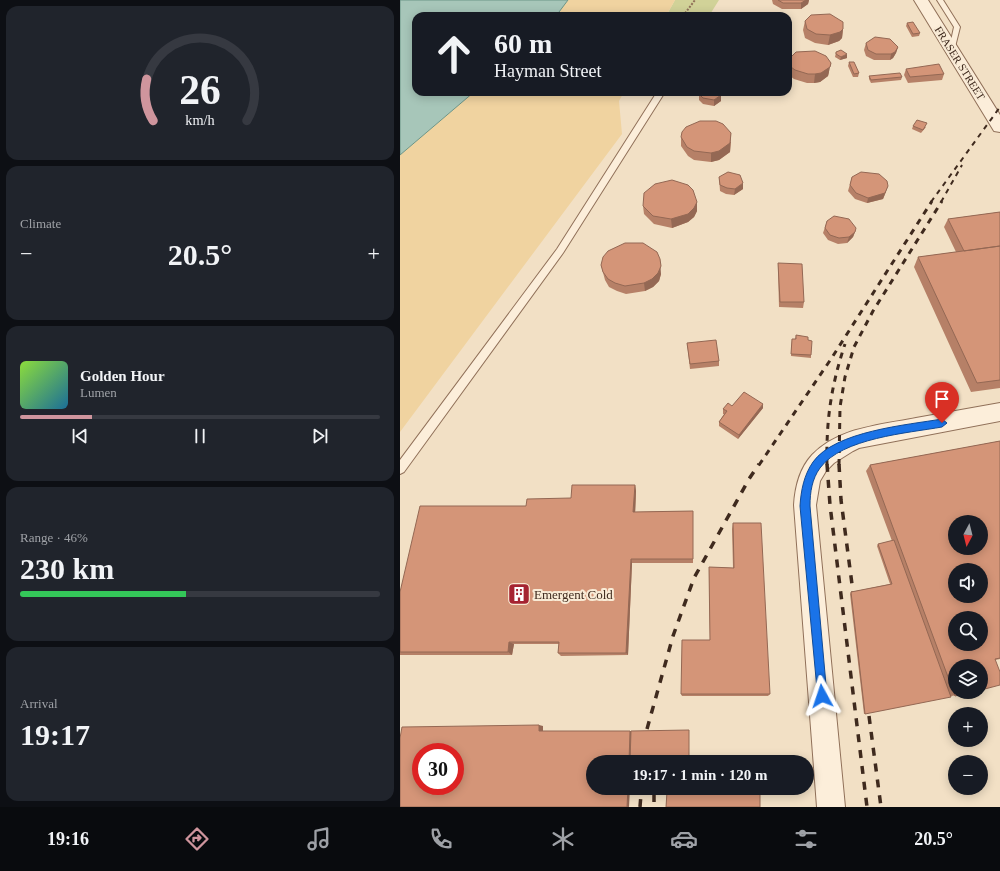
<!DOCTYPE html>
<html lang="en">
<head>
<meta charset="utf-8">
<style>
  :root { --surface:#171b24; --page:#20242c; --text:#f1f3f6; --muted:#9ea1a6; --line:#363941; --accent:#cf959d }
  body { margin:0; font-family:Georgia,serif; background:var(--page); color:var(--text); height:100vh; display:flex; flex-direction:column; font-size:15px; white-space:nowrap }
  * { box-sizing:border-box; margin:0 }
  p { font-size:13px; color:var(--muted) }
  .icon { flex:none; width:22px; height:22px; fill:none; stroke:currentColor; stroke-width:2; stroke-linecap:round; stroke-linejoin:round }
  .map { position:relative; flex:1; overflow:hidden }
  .side { display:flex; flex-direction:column; gap:6px; padding:6px; background:#0d0f14; width:400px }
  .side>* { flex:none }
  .hud { position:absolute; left:12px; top:12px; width:380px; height:84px; border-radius:12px; box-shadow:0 2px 10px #0003; background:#171b24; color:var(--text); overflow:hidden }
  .needle { width:26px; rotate:187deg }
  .controls { position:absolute; left:548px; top:515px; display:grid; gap:8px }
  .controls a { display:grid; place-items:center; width:40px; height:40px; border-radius:50%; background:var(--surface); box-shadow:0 2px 10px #0003; font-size:20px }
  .speed { position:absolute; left:12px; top:743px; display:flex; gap:8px; font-size:20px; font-weight:700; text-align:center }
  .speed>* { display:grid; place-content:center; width:52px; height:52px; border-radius:50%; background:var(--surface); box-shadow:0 2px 10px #0003; line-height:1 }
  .speed .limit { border:6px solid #d22; background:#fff; color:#111 }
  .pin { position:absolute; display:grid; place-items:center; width:34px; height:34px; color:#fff; margin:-41px -17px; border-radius:50% 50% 50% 0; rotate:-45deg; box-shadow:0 0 4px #0007 }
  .pin .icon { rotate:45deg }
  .me { position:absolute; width:44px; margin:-22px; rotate:355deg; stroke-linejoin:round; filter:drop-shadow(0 0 3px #0008) }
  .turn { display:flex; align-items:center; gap:14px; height:84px; padding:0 16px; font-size:18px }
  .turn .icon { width:52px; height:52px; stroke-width:2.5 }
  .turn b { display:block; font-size:28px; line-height:34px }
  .big { font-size:30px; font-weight:600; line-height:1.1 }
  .side .card { flex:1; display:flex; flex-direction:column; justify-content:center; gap:6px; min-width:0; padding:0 14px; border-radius:12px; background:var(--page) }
  .side .dial { align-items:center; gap:0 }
  .dial svg { height:104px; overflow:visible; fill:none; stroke:var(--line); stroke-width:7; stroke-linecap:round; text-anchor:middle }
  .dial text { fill:var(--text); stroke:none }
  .song { display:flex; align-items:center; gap:12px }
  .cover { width:48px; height:48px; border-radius:6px; background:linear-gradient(135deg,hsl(90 70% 55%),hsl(200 70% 35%)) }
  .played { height:4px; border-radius:2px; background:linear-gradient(90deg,var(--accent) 20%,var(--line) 20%) }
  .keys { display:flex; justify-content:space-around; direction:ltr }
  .heat { display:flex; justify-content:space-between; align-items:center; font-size:22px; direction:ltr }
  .charge { height:6px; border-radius:3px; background:linear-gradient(90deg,#34c759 46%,var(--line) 0) }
  .trip { position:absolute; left:186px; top:755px; width:228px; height:40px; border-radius:20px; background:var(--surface); box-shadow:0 2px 10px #0003; font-weight:600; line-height:40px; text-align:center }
  .dock { display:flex; height:64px; justify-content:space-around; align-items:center; background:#090b0e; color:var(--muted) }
  .dock .icon { width:28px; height:28px }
  .dock .active { color:var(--accent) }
  .dock b { font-size:18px; color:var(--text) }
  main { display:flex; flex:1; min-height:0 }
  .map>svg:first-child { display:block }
  .green { fill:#d1d298 }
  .sand { fill:#f0d3a0 }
  .water { fill:#a7c6b9; stroke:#6d9587 }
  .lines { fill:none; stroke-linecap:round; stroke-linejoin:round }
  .lane-casing { stroke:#907059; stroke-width:2 }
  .street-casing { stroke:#907059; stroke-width:2 }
  .path { stroke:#907059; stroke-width:2; stroke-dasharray:2 1.5; stroke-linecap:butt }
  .lane { fill:#fceeda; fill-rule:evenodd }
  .street { fill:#fceeda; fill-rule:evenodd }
  .rail-far2 { stroke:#3f2a1e; stroke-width:2; stroke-dasharray:5 5; stroke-linecap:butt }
  .rail-far1 { stroke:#3f2a1e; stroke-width:3; stroke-dasharray:6 6; stroke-linecap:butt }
  .rail { stroke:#3f2a1e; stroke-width:3.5; stroke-dasharray:8 8; stroke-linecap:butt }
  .wall { fill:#b68067 }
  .shaded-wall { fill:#946854 }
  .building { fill:#d49578; stroke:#946854; fill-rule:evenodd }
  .route { fill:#1a73e8; stroke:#114b97 }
  .labels { text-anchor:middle; stroke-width:4; stroke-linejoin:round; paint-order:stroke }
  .far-street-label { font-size:11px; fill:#3f2a1e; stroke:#f9ebd6 }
  .poi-label { font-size:13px; fill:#3f2a1e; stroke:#f9ebd6; text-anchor:start }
</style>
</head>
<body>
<main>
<section class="side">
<div class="card dial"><svg viewBox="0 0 100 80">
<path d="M14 69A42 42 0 1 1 86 69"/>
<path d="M14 69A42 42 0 0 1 9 37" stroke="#cf959d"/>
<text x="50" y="56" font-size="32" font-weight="700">26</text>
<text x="50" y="72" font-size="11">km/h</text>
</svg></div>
<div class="card"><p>Climate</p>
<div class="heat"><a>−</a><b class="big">20.5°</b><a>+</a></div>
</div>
<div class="card">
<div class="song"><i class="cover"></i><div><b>Golden Hour</b><p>Lumen</p></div></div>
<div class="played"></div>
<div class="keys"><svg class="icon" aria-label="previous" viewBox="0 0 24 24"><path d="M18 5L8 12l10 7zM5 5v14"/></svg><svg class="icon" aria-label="pause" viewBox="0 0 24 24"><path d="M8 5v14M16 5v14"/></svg><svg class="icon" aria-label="next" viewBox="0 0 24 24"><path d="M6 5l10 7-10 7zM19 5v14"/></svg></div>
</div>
<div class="card"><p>Range · 46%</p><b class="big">230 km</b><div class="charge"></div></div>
<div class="card"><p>Arrival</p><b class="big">19:17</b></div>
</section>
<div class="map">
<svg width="600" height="807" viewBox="0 0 600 807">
  <rect width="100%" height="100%" fill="#f2e0c5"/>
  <path class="green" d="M 275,0 L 319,0 L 309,16 L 266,16 Z"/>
  <path class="sand" d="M 168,0 L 275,0 L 266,16 L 156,16 Z
    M 74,92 L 224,92 L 219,101 L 222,134 L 0,432 L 0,155 Z"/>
  <path class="water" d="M 0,0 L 168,0 L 156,16 L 16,16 L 16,92 L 74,92 L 0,155 Z"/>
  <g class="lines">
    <g class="lane-casing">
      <path id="lane" d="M 537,0 L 543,0 L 560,27 L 554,51 L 549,50 L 554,27 Z
        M 257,92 L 265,92 L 163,253 L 4,472 L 0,474 L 0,460 L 157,249 Z"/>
    </g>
    <g class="street-casing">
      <path id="street" d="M 514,0 L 528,0 L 600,115 L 600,132 L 594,131 Z
        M 600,403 L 600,421 L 459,448 L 453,451 L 434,463 L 426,471 L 420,481 L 416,505 L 445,807 L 417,807 L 394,505 C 395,487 400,468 412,455 C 439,427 481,425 516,418 C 544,413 572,408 600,403 Z"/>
    </g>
    <path class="path" d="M 283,16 L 295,0"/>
    <use href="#lane" class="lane"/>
    <use href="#street" class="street"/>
    <path class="rail-far2" d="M 531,202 L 600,107
      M 541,202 L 562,165"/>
    <path class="rail-far1" d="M 359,465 L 431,359 L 532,201
      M 427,465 C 426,421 431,386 445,344
      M 439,465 L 440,407 L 445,377 L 454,347 L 473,311 L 542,201"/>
    <path class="rail" d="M 427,464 L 430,505 L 467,807
      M 439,464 L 441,500 L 453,592
      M 469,716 L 481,807
      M 247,729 L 273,636 L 294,578 L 349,479 L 359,464
      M 254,794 L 254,807
      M 240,807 L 241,794"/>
  </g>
  <path class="wall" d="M 372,0 L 409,0 L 408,4 L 401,9 L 382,9 L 373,4 Z
    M 405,21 L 443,29 L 442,38 L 439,41 L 428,45 L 415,43 L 405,38 L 403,30 Z
    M 507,23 L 520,33 L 519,36 L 512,37 L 506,26 Z
    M 466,43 L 498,47 L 496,53 L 493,58 L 490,60 L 474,60 L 466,56 L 464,50 Z
    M 436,52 L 447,58 L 440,60 L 435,57 Z
    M 389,59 L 429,72 L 428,76 L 420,82 L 414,83 L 407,83 L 394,79 L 390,76 L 388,69 Z
    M 449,62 L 459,73 L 458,77 L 453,77 L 448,66 Z
    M 506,69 L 544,74 L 542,80 L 508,83 L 504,75 Z
    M 469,76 L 502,77 L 501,80 L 471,83 L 469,79 Z
    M 299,94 L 321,101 L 314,106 L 303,104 L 299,100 Z
    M 513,126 L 526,127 L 521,133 L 512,129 Z
    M 281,137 L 331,142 L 330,152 L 319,160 L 311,162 L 294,160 L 288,156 L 281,146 Z
    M 319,177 L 343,189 L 334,195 L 326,194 L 320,191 Z
    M 452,177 L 486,192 L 483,199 L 467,203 L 455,199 L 448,191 Z
    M 297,202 L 297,211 L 294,217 L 288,222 L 272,228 L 254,224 L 244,214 L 243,206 Z
    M 600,212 L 600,388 L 571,392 L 514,267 L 518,257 L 556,252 L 544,227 L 548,219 Z
    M 427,221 L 455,232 L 453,237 L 447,243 L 438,244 L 428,240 L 423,233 Z
    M 378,263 L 404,302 L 403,308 L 379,307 L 378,269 Z
    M 201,265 L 261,274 L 259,281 L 253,287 L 245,291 L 226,294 L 217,291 L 209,287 L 205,280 Z
    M 396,335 L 408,340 L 411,355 L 411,358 L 391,356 L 392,339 L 395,339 Z
    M 287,343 L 319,361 L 319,366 L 290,369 Z
    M 332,406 L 363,408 L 338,439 L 319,426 L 319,422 L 324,414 L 323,414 L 323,409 Z
    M 600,441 L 600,659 L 595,660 L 571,692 L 464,714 L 450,594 L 451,592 L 490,584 L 477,546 L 478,544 L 492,541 L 466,471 L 470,465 Z
    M 235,485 L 236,491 L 235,512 L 293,511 L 293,563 L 232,563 L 228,655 L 161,656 L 158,653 L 159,644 L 114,644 L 112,655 L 0,655 L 0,592 L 126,506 L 171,498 Z
    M 333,523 L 370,694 L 368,696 L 282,696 L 281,694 L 310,640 L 309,567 L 333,568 L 332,529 Z
    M 143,726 L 143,731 L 230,731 L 288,791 L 358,791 L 360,792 L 266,807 L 267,791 L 229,792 L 229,807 L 0,807 Z"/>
  <path class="shaded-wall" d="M 406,0 L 409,0 L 408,4 L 401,9 L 401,3 Z
    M 443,29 L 442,38 L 439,41 L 428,45 L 430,35 Z
    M 498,47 L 496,53 L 493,58 L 490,60 L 491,54 Z
    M 447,54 L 447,58 L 440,60 L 441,57 Z
    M 431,63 L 428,76 L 420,82 L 414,83 L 415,74 Z
    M 321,95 L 321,101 L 314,106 L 314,100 Z
    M 331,133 L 330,152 L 319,160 L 311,162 L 311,153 Z
    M 343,183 L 343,189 L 334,195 L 335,189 Z
    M 488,186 L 483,199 L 467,203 L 468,198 Z
    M 297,202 L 297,211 L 294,217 L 288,222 L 272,228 L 271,219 Z
    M 455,232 L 453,237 L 447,243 L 449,237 Z
    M 260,259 L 261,274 L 259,281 L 253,287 L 245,291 L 244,283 Z
    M 363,404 L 363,408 L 338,439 L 339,435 Z
    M 235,485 L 236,491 L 235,517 L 233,512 Z
    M 231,559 L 232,563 L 228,655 L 226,653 Z
    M 109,642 L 114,644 L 112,655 L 108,652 Z
    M 139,725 L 143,726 L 143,731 L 139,731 Z
    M 230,731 L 232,731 L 231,762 L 229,762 Z
    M 228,788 L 230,788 L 229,807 L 227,807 Z"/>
  <path class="building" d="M 378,0 L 406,0 L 401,3 L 383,3 Z
    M 430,14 L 443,22 L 443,29 L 440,32 L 430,35 L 416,34 L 407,29 L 405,21 L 411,15 Z
    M 513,22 L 520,33 L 513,34 L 507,23 Z
    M 475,37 L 490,39 L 498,47 L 495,52 L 491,54 L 476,54 L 468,50 L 466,43 Z
    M 441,50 L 447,54 L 441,57 L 436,54 L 436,52 Z
    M 415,51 L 426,56 L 431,63 L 430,67 L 421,73 L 415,74 L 408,74 L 395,70 L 391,67 L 389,59 L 396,52 Z
    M 449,62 L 454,62 L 459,73 L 454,74 Z
    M 539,64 L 544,74 L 510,77 L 506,69 Z
    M 500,73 L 502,77 L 471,80 L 469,76 Z
    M 300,92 L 320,92 L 321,95 L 314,100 L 303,98 L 299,94 Z
    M 517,120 L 527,123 L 523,130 L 513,126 Z
    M 300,121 L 316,121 L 323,124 L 331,133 L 330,143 L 319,151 L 311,153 L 294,151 L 287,147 L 281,137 L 282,132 L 286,127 Z
    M 328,172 L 340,175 L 343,183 L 335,189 L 327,188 L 320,185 L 319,177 Z
    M 461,172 L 479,174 L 487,181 L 488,186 L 485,193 L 468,198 L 456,193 L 450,185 L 452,177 Z
    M 272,180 L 288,185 L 293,190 L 297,202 L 294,208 L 288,214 L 271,219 L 253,216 L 243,206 L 244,193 L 255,184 Z
    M 600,212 L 600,246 L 564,251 L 548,219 Z
    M 434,216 L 449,219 L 456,228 L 455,232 L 449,237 L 439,238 L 430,235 L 425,228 L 427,221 Z
    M 225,243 L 243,243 L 257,252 L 260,259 L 261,266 L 258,273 L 252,279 L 244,283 L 225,286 L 215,283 L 208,279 L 203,272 L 201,265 L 203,257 L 208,251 Z
    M 600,246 L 600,380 L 577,383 L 518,257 Z
    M 378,263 L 402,264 L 404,302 L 380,302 Z
    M 396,335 L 408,337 L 408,340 L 412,341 L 411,355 L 391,354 L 392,339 L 396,339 Z
    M 316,340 L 319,361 L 290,364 L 287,343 Z
    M 344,392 L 363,404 L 339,435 L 319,422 L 327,411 L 323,409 L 328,403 L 332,406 Z
    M 600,441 L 600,658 L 595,659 L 600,672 L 600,685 L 581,690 L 581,666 L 555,666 L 555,692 L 570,692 L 555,696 L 470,465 ZM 555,522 L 581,522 L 581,548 L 555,548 ZM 555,570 L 581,570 L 581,596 L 555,596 ZM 555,618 L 581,618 L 581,644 L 555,644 Z
    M 172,485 L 235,485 L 233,512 L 293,511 L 293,559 L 231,559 L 226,653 L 158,653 L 159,642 L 109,642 L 108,652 L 0,652 L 0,592 L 20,506 L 126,506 L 127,499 L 171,498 Z
    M 333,523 L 361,523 L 370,694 L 281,694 L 282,640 L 310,640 L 309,567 L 334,568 Z
    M 494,540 L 551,697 L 465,714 L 451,592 L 492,584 L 478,544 Z
    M 139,725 L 139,731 L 230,731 L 229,762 L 193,762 L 193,788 L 228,788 L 227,807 L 0,807 L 0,738 L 2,727 ZM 21,752 L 55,752 L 55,786 L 21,786 Z
    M 289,730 L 289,762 L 230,762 L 231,731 Z
    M 229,788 L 289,788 L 289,791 L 229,792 Z
    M 267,792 L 360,792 L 360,807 L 266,807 Z"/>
  <path class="route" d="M 542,419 L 547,423 L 542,427 C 508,433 442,438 420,468 C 412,479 410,492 410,506 L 427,696 L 426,700 L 422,702 L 418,700 L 400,506 C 401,490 404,475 413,462 C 435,431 507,425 542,419 Z"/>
  <defs>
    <g id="building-square" transform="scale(1.15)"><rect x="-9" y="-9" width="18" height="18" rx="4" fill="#a52331" stroke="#f9ebd6"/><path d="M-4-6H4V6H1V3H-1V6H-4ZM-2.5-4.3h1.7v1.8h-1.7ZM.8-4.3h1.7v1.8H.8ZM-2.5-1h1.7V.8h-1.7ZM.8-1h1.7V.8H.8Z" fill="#fff"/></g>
  </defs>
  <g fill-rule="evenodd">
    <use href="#building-square" x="119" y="594"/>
  </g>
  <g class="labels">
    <g class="far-street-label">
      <text transform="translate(560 63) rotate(58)" y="4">FRASER STREET</text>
    </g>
    <g class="poi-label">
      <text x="134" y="599">Emergent Cold</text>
    </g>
  </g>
</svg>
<div class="controls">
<a><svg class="needle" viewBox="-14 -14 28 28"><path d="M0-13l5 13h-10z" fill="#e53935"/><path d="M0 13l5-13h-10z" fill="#9ea1a6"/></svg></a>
<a><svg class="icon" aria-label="sound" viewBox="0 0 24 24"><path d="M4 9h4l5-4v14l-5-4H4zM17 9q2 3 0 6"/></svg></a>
<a><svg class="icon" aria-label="search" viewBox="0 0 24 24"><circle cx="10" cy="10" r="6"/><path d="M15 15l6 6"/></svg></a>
<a><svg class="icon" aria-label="layers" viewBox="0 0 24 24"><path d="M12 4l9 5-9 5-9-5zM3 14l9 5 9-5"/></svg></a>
<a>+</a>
<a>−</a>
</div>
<div class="speed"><div class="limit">30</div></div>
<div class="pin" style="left:542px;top:423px;background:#d93025"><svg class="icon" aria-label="arrive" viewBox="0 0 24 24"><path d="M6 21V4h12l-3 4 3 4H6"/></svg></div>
<svg class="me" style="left:422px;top:696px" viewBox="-20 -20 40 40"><path d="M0-17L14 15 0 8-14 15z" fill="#1a73e8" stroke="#fff" stroke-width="4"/></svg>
<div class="trip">19:17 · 1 min · 120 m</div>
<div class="hud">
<div class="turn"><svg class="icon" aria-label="ahead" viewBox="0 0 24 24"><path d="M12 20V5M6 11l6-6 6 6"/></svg><div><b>60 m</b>Hayman Street</div></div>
</div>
</div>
</main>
<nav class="dock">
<b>19:16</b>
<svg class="icon active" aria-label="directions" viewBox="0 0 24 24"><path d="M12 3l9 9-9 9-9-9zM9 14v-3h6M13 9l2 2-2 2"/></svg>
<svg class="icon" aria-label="music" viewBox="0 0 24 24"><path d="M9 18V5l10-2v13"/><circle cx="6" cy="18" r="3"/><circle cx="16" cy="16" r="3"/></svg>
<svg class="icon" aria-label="phone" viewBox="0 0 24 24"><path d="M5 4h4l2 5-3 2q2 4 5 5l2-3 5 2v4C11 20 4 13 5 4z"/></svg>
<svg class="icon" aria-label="climate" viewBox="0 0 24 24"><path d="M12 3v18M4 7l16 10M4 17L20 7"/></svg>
<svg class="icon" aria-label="car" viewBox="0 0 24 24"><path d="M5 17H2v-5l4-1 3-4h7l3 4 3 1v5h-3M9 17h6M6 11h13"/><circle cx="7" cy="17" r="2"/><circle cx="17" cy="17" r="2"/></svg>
<svg class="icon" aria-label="filters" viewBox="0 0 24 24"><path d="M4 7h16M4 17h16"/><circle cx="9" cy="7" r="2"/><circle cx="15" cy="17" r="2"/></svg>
<b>20.5°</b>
</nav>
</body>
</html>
